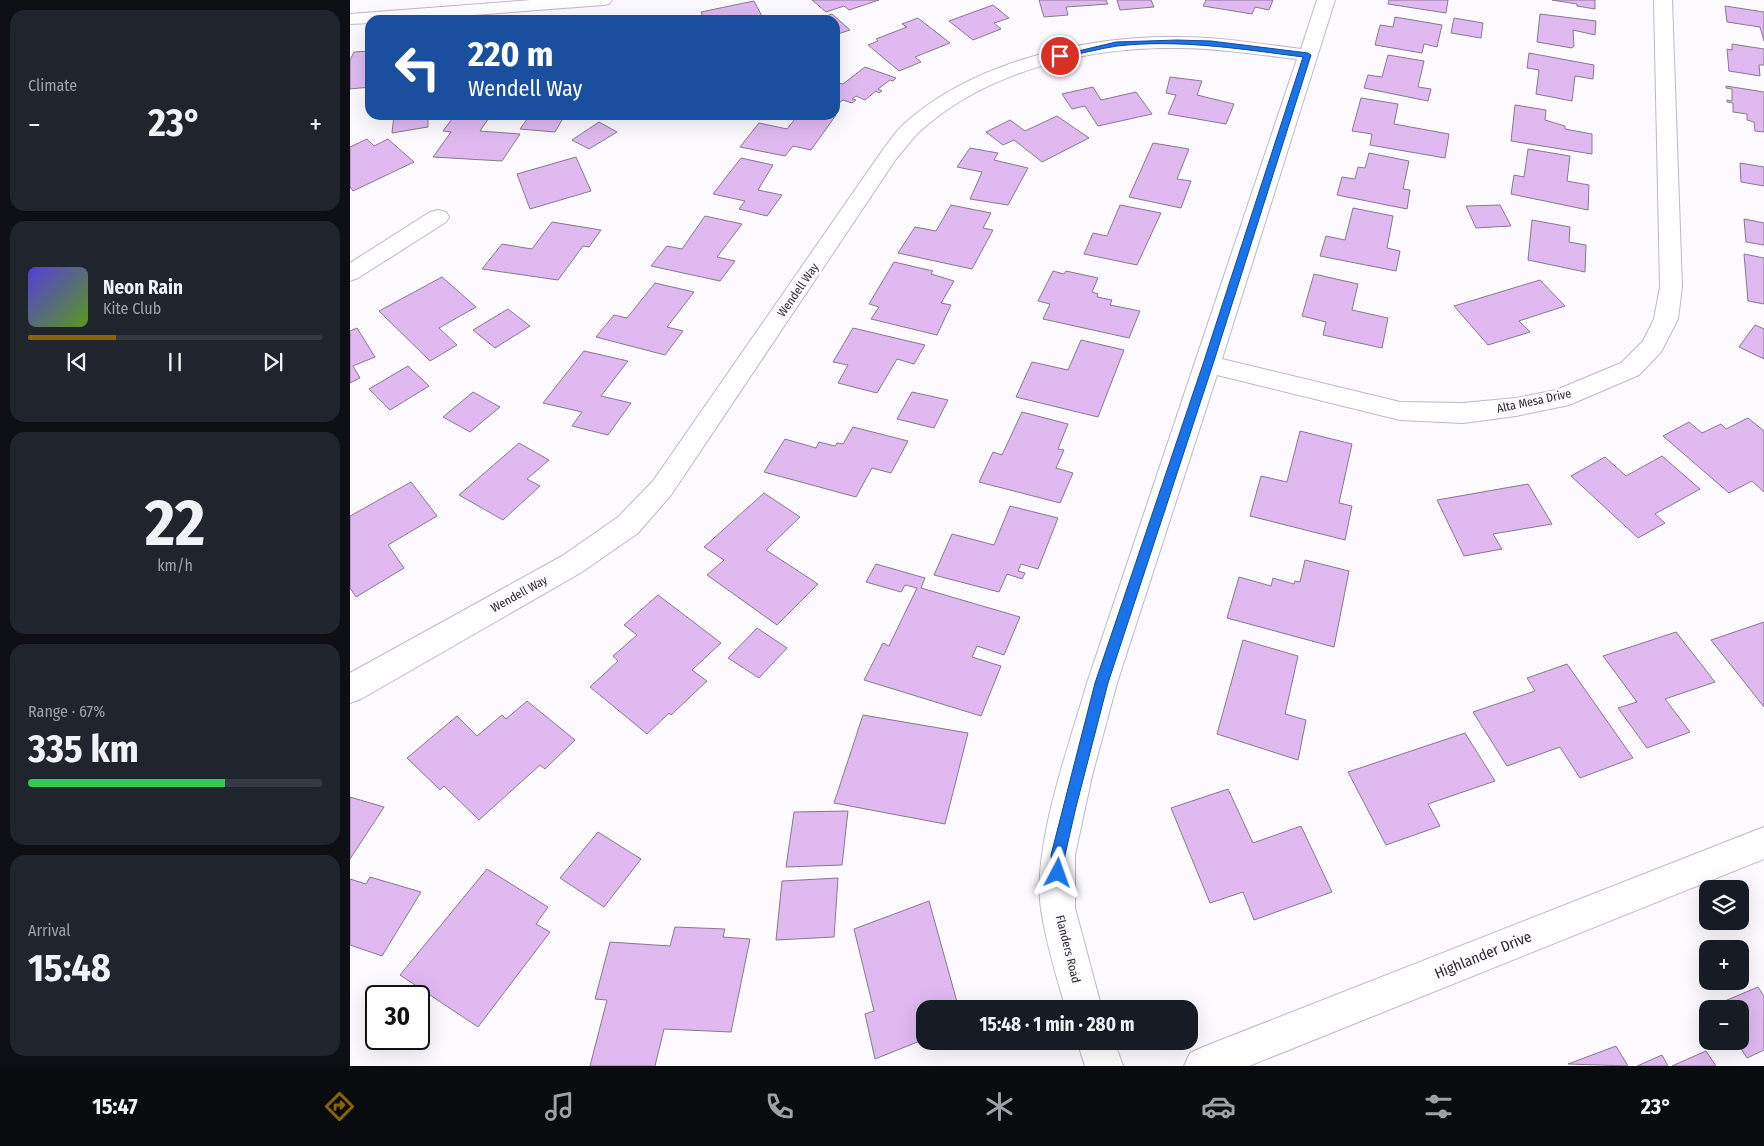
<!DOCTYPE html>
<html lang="en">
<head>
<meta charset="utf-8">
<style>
  :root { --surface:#171b24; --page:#20242c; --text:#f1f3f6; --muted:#9ea1a6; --line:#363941; --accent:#8b6204 }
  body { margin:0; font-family:"Fira Sans Condensed",sans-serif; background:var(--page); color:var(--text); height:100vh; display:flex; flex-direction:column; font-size:19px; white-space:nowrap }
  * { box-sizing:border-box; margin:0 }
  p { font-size:16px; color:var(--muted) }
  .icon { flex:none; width:28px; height:28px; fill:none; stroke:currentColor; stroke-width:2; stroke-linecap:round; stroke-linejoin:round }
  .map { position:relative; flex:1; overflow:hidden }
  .sheet { display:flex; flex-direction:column; gap:10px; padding:10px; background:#0d0f14; width:350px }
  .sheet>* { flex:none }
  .top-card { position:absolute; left:15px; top:15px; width:475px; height:105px; border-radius:15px; box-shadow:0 5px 20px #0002; background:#1a4fa0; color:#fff; overflow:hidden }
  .buttons { position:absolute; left:1349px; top:880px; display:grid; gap:10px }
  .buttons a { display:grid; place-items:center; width:50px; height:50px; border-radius:10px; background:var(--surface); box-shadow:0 5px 20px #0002; font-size:25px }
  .speed { position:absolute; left:15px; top:985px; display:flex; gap:10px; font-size:25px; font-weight:700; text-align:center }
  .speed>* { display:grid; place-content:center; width:65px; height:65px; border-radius:50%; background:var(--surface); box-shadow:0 5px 20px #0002; line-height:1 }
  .speed .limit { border:2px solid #111; border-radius:8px; background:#fff; color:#111 }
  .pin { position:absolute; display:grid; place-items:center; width:42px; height:42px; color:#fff; margin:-21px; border:2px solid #fff; border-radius:50%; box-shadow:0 1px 5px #0007 }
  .me { position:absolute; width:55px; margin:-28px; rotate:4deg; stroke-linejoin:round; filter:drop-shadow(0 0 4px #0008) }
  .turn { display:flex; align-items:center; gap:18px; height:105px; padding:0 20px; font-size:22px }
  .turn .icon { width:65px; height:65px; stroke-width:2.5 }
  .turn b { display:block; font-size:35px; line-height:42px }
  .big { font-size:38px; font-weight:700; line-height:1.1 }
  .sheet .card { flex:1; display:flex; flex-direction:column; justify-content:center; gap:8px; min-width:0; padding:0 18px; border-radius:15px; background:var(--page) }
  .sheet .dial { align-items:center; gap:0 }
  .dial b { font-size:65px; line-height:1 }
  .song { display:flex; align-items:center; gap:15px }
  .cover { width:60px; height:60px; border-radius:8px; background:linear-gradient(135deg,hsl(250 70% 55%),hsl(90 70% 35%)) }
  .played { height:5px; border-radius:2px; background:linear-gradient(90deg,var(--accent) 30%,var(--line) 30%) }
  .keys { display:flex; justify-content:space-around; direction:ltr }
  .heat { display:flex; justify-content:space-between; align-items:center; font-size:28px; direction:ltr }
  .charge { height:8px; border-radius:4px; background:linear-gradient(90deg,#34c759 67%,var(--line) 0) }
  .trip { position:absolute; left:566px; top:1000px; width:282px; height:50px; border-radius:15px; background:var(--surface); box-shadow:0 5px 20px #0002; font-weight:700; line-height:50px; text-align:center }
  .tabs { display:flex; height:80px; justify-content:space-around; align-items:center; background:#090b0e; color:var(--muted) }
  .tabs .icon { width:35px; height:35px }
  .tabs .active { color:var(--accent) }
  .tabs b { font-size:22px; color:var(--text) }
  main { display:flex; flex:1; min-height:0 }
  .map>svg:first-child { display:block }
  .building { fill:#dfb9f0; stroke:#87798d }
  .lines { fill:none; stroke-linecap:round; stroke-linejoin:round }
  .minor-casing { stroke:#c3b4ca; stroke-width:2 }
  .minor { fill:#fff; fill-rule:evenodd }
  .route { fill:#1a73e8; stroke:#114b97 }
  .labels { text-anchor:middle; stroke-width:5; stroke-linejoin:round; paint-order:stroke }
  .street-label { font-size:12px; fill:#2e2830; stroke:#fdfaff }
  .near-street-label { font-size:15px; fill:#2e2830; stroke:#fdfaff }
</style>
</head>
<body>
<main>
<section class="sheet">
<div class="card"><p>Climate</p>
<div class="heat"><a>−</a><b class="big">23°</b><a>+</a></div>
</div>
<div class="card">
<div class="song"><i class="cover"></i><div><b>Neon Rain</b><p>Kite Club</p></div></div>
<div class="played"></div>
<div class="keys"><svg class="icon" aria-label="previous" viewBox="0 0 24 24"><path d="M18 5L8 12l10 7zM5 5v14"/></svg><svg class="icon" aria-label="pause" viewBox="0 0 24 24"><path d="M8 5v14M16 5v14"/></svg><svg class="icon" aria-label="next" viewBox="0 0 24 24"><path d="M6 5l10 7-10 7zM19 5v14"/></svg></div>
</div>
<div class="card dial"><b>22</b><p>km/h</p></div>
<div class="card"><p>Range · 67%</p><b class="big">335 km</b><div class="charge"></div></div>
<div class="card"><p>Arrival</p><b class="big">15:48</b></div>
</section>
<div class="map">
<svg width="1414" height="1066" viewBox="0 0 1414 1066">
  <rect width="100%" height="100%" fill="#fdfaff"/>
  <path class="building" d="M 462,0 L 529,0 L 499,10 L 494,6 L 476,12 Z
    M 689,0 L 756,0 L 758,4 L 716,7 L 718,15 L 694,17 Z
    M 767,0 L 801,0 L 804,7 L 770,10 Z
    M 856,0 L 923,0 L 919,10 L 905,7 L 902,14 L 853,6 Z
    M 1039,0 L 1098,0 L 1096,13 L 1038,4 Z
    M 1202,0 L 1245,0 L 1245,9 L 1227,6 L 1227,4 Z
    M 404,1 L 414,20 L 354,20 L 351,12 Z
    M 643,5 L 659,18 L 644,23 L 651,29 L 623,40 L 599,21 Z
    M 1375,6 L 1414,12 L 1414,41 L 1410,27 L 1377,22 Z
    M 482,14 L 500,30 L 485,35 L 485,20 L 464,20 Z
    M 1190,14 L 1246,21 L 1245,35 L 1223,30 L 1224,46 L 1222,48 L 1187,42 Z
    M 1045,17 L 1092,25 L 1087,47 L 1074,44 L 1072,53 L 1025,45 L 1030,25 L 1043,27 Z
    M 568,18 L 600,43 L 565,57 L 571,62 L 549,71 L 518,45 L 528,41 L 526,39 L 557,27 L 552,24 Z
    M 1104,18 L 1133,23 L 1131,38 L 1101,33 Z
    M 1382,44 L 1414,49 L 1414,65 L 1409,65 L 1410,76 L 1379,71 L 1377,49 L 1382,50 Z
    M 20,51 L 20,87 L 0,89 L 0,60 L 4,52 Z
    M 1179,53 L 1244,65 L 1243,79 L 1225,76 L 1222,101 L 1186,94 L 1189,70 L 1177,68 Z
    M 1038,55 L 1074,61 L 1068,87 L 1081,89 L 1078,101 L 1014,88 L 1018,75 L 1032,77 Z
    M 515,67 L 546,78 L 543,81 L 540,80 L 528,89 L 532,91 L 529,93 L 526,91 L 515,100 L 506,96 L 502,99 L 506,100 L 502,103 L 493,100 L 485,106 L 485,82 L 493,84 Z
    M 820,77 L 852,81 L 847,95 L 884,104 L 876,124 L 818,114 L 826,95 L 816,93 Z
    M 1376,86 L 1414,92 L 1414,132 L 1405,131 L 1404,122 L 1397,120 L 1397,114 L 1383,112 L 1383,103 L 1377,102 L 1377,100 L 1382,101 L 1382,89 L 1376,88 Z
    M 743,87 L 751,100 L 786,92 L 802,114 L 748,126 L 735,106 L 722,109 L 712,94 Z
    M 1011,98 L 1048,104 L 1044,124 L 1099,134 L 1095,158 L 1020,145 L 1022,134 L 1002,131 Z
    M 1165,105 L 1196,110 L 1195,120 L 1215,126 L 1215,129 L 1242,134 L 1242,154 L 1161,141 Z
    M 44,115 L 78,115 L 78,127 L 42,133 Z
    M 105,115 L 141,115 L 130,131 L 170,134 L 152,161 L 83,157 L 101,132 L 93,131 Z
    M 180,115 L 215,115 L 205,132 L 170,129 Z
    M 448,115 L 486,115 L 461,150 L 443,146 L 435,156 L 390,147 L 409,123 L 437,129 Z
    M 707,116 L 739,138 L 692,162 L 664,140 L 653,145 L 636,132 L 660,120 L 675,131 Z
    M 249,122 L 267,132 L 239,149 L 222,140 Z
    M 17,139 L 24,146 L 38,139 L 64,162 L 3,191 L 0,187 L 0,147 Z
    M 803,143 L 839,149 L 827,179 L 841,181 L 831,208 L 779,197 Z
    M 620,148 L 648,153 L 644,160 L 678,168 L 658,205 L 620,199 L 632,172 L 607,167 Z
    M 1178,149 L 1220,156 L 1217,181 L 1239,185 L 1238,210 L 1161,194 L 1164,175 L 1174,177 Z
    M 1019,153 L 1059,161 L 1053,189 L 1060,190 L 1057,209 L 987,195 L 992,177 L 1005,179 L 1008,167 L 1015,168 Z
    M 226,157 L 241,191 L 180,209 L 167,174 Z
    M 391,158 L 423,165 L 408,190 L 432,195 L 417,216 L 389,209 L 395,201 L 363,194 Z
    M 1390,163 L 1414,167 L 1414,186 L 1391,182 Z
    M 601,205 L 641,213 L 633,228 L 643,230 L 622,269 L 548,253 L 565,227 L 586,231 Z
    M 770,205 L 811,213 L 787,265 L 734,254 L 743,233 L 757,236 Z
    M 1150,205 L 1161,226 L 1126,228 L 1116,206 Z
    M 1003,208 L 1043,216 L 1037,248 L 1050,251 L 1046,271 L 970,256 L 976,236 L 995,240 Z
    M 355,216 L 392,224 L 367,257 L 385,261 L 370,281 L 301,266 L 317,246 L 332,249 Z
    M 1394,219 L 1414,223 L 1414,245 L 1396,242 Z
    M 1182,220 L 1220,227 L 1219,242 L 1236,245 L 1235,272 L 1178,260 Z
    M 202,222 L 251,230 L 239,247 L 233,246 L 208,280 L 132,269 L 152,244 L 182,249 Z
    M 1394,254 L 1414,258 L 1414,304 L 1398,301 Z
    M 544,262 L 583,271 L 581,274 L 604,281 L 591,303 L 601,305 L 587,335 L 521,319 L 529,307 L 519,304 Z
    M 703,271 L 714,274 L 716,271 L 748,278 L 742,292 L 748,294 L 747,297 L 762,300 L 760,305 L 790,311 L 779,338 L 693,319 L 700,304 L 688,301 Z
    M 964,274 L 1008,284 L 1002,310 L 1038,318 L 1032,348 L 973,335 L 976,322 L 952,316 Z
    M 92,277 L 126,307 L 89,328 L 107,345 L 80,361 L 29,311 Z
    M 1190,280 L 1215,306 L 1169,321 L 1180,332 L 1138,345 L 1104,306 Z
    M 305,283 L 344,292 L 317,327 L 333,331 L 315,355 L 246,337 L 264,315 L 277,318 Z
    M 158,309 L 180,326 L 145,348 L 123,330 Z
    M 1405,325 L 1414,329 L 1414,359 L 1389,347 Z
    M 7,328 L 25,357 L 3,366 L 10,378 L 0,383 L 0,331 Z
    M 503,328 L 575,345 L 564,364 L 547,359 L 527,393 L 488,383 L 498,365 L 483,362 Z
    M 731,340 L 774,350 L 748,417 L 666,397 L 682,362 L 718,370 Z
    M 234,351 L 278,361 L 251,396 L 281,403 L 258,435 L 222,426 L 232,412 L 193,403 Z
    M 58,366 L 79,386 L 40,410 L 19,389 Z
    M 123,392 L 150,407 L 120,432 L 93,417 Z
    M 562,392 L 598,400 L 584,428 L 547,419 Z
    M 672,412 L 718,424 L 708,449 L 714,450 L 706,468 L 723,473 L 710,503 L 629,482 L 643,452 L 652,455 Z
    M 1398,418 L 1414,431 L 1414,492 L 1402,481 L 1379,493 L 1313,436 L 1339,422 L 1352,433 L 1371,424 L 1376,429 Z
    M 503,427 L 558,441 L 541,473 L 522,468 L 506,497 L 414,472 L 435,439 L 466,448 L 469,442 L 485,446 L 487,443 L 493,444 Z
    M 950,431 L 1002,444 L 989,503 L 1002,506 L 995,540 L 900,516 L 911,476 L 937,482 Z
    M 169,443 L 199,460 L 177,479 L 190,486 L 153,520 L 109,495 Z
    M 1312,456 L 1350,489 L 1305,514 L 1315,523 L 1288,538 L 1221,476 L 1255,457 L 1276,476 Z
    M 61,482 L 87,516 L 38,545 L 54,568 L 6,597 L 0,588 L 0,516 Z
    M 1178,484 L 1202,524 L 1143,534 L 1152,549 L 1114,556 L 1087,500 Z
    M 414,493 L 450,517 L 416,550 L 468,584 L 427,625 L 357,575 L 374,560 L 354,547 Z
    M 660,506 L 708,518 L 688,569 L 671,564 L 668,571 L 675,573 L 672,579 L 657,574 L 649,592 L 584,575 L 602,534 L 644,545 Z
    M 955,560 L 999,571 L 984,647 L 877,618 L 889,577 L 921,586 L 923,578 L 944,584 L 945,581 L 950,582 Z
    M 526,564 L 575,578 L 571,588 L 670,617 L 654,655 L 627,646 L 622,657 L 651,666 L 631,716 L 514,680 L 533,643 L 539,646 L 567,588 L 555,585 L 551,592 L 516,582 Z
    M 308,595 L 371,643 L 342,670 L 357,681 L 321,715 L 319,713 L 297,734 L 240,687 L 268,661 L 263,656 L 287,635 L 274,625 Z
    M 1414,622 L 1414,707 L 1361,640 Z
    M 407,628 L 437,648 L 409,678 L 378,658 Z
    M 1326,632 L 1365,682 L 1315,699 L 1340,732 L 1297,748 L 1268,708 L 1287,702 L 1253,656 Z
    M 893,640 L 948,656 L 935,714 L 956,720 L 948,760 L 867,734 Z
    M 1217,664 L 1283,758 L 1230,778 L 1210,747 L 1157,766 L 1123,712 L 1185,691 L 1177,678 Z
    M 177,701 L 225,740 L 195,769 L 190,765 L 129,820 L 94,786 L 90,790 L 57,758 L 107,716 L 127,736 L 152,715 L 156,719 Z
    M 513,715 L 618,733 L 595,824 L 484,803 Z
    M 1115,733 L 1145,781 L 1078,804 L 1090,826 L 1036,845 L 998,772 Z
    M 878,789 L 903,843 L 951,826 L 982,892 L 904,920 L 893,892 L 860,903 L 821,808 Z
    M 0,797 L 34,807 L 0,859 Z
    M 498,811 L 492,865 L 436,867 L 444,812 Z
    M 248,832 L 291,859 L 254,907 L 210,878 Z
    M 137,869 L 198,907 L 186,924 L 200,932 L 128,1027 L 50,975 Z
    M 20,877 L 71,892 L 32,956 L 0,945 L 0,879 L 16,884 Z
    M 488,878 L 484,937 L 426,940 L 432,881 Z
    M 579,901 L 609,1009 L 575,1009 L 575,1039 L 525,1059 L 515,1014 L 524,1011 L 504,929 Z
    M 325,927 L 375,929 L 373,937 L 400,939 L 381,1032 L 314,1029 L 305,1066 L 240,1066 L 257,1000 L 245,999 L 260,942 L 320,946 Z
    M 1408,987 L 1414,996 L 1414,1050 L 1397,1058 L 1386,1041 L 1390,1041 L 1390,1009 L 1365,1009 L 1363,1006 Z
    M 1266,1046 L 1278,1066 L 1218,1064 Z
    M 1356,1051 L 1366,1066 L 1322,1066 Z
    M 1312,1055 L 1318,1066 L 1287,1066 Z"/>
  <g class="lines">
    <g class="minor-casing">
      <path id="minor" d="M 182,0 L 262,0 L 259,4 L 253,5 L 58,20 L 20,20 L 20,23 L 0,24 L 0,14 Z
        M 967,0 L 985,0 L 872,359 L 1050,402 L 1113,403 L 1166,398 L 1206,390 L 1271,363 L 1293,341 L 1304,319 L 1310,287 L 1304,0 L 1322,0 L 1332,287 L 1328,319 L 1311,352 L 1289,375 L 1219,405 L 1166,416 L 1113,423 L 1050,420 L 867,375 L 767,683 L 742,776 L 725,855 L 725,908 L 752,1009 L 716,1009 C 706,976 696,942 691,909 C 682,846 719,746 737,683 L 947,59 C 908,55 869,48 830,48 C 741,46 635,70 568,133 C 560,141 554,150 546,159 L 321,495 L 288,533 L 232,572 L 11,699 L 0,703 L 0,673 L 212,556 L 268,517 L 303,481 L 532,151 C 539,142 545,132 554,124 C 623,61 739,35 830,37 C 871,37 911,44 951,49 Z
        M 88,210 L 96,212 L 99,217 L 96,222 L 8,278 L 0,281 L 0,263 L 80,212 Z
        M 1414,827 L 1414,859 L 899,1066 L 834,1066 L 840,1053 L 853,1047 Z
        M 727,1041 L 764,1041 L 773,1066 L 735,1066 Z"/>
    </g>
    <use href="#minor" class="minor"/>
  </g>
  <path class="route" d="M 827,40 L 861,41 L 958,53 L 961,55 L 863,364 L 758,683 L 726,807 L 715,855 L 713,878 L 708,880 L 703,878 L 701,855 L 745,683 L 853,364 L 953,57 C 891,49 829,39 767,46 C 748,49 729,54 710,58 L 707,56 L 766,42 Z"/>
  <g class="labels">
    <g class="street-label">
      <text transform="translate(448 290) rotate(-55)" y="4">Wendell Way</text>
      <text transform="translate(1184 401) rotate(-12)" y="4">Alta Mesa Drive</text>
      <text transform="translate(169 594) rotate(-29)" y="4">Wendell Way</text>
      <text transform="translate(718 949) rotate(76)" y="4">Flanders Road</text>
    </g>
    <g class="near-street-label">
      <text transform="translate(1133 955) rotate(-22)" y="5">Highlander Drive</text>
    </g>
  </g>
</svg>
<div class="buttons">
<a><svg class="icon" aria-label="layers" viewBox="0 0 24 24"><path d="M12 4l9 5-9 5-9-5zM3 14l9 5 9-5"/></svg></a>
<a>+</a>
<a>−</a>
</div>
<div class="speed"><div class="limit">30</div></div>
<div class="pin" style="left:710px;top:56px;background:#d93025"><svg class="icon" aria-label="arrive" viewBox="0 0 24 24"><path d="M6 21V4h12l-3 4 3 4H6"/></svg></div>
<svg class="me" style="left:708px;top:873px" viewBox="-20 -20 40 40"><path d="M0-17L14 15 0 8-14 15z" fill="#1a73e8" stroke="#fff" stroke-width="4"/></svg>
<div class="trip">15:48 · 1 min · 280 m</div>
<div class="top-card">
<div class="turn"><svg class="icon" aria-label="left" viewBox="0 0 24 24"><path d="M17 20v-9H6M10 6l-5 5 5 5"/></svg><div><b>220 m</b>Wendell Way</div></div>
</div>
</div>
</main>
<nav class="tabs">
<b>15:47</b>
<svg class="icon active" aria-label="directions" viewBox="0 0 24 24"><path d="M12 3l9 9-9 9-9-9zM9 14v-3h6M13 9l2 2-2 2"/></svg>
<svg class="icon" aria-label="music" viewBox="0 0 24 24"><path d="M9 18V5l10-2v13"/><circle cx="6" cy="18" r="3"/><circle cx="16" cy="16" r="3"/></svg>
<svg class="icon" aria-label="phone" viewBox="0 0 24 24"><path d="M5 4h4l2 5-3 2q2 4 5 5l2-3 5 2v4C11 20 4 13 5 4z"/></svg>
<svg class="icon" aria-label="climate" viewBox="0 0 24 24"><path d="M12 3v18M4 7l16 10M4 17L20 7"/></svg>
<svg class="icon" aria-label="car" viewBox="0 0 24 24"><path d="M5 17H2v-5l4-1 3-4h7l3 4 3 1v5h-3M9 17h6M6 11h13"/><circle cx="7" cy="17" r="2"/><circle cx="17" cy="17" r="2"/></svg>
<svg class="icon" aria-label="filters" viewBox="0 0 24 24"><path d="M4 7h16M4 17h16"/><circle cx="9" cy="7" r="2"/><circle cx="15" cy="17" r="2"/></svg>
<b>23°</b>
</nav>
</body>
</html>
